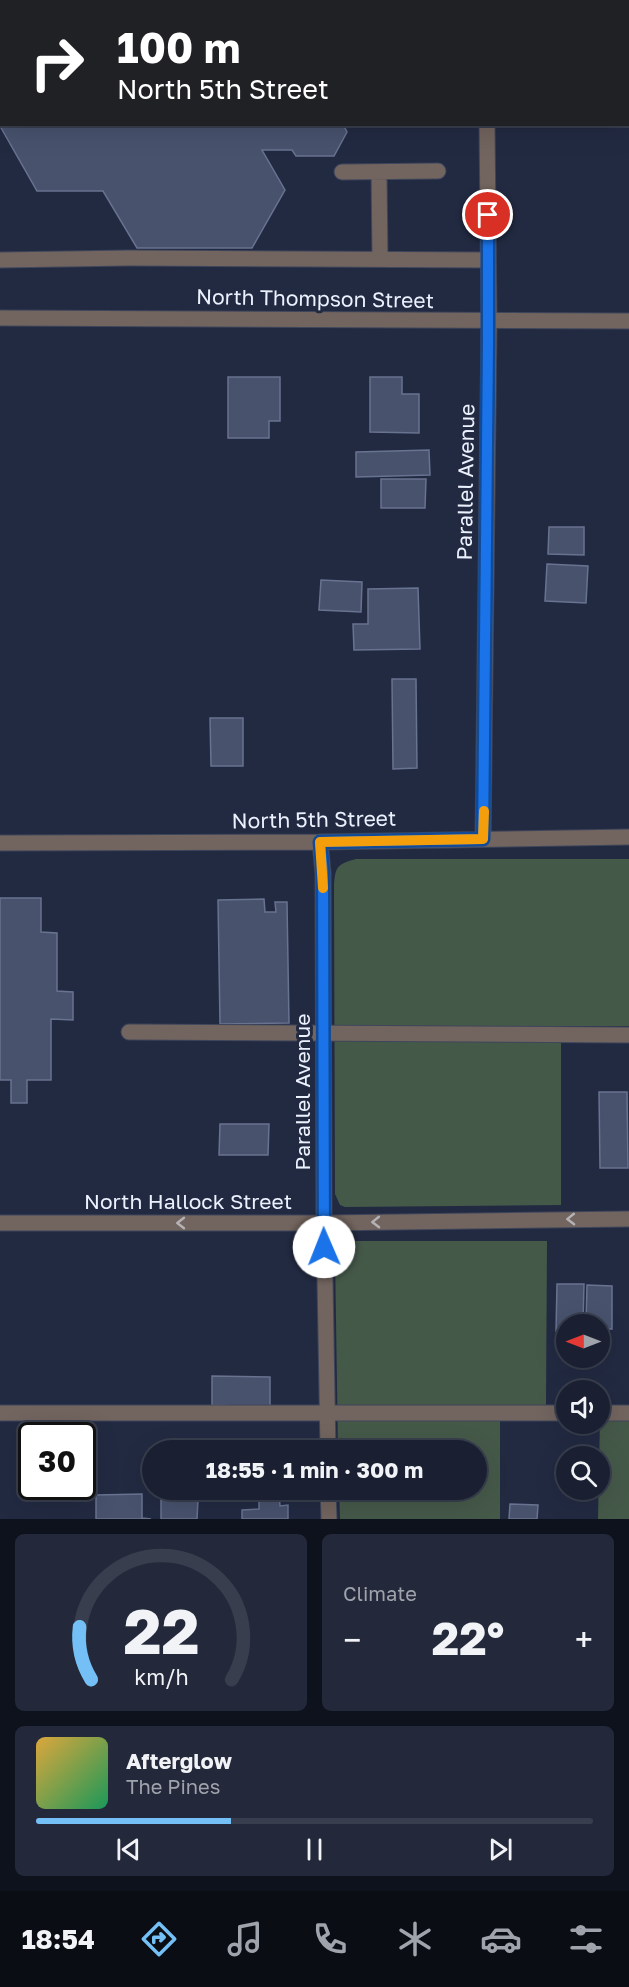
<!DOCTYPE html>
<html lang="en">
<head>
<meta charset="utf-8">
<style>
  :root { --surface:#1a2032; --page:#23283a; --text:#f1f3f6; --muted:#9fa3ac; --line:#383e4d; --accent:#74c0f6 }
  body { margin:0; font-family:"Golos Text",sans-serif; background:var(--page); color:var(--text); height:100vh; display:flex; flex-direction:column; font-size:22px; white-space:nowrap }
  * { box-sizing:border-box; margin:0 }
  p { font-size:20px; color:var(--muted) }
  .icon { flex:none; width:33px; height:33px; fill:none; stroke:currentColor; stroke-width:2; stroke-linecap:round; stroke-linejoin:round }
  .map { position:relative; height:1519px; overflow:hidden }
  .drawer { display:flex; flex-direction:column; gap:15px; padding:15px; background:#0e121c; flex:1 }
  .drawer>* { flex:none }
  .hud { position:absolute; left:0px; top:0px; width:630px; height:126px; box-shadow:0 6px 24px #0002,0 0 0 2px var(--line); background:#202124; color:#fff; overflow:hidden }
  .needle { width:39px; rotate:270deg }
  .controls { position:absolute; left:556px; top:1314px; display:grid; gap:12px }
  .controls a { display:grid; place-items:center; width:54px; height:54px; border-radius:50%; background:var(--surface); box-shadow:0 6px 24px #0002,0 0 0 2px var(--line); font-size:30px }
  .speed { position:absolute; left:18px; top:1422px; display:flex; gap:12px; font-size:30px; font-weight:700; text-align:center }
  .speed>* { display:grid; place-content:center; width:78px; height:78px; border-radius:50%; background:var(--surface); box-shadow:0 6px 24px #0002,0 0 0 2px var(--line); line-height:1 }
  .speed .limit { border:3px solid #111; border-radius:9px; background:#fff; color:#111 }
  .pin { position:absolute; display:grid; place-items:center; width:51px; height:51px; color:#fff; margin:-26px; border:3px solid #fff; border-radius:50%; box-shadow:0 2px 6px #0007 }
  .me { position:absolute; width:66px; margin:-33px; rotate:359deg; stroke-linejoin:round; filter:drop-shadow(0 0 4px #0008) }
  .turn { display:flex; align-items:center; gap:21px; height:126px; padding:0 18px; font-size:27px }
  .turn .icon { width:78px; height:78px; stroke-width:2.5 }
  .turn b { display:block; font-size:42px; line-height:51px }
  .big { font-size:45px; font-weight:700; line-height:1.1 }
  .drawer .widget { flex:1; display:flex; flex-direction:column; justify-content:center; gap:9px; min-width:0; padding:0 21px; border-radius:9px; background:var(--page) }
  .drawer .dial { align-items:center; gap:0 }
  .dial svg { height:156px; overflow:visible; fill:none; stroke:var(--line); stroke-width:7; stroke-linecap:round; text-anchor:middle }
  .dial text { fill:var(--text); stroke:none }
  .song { display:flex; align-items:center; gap:18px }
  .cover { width:72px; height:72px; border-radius:9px; background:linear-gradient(135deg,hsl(40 70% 55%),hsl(150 70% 35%)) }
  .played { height:6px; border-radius:3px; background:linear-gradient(90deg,var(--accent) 35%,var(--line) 35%) }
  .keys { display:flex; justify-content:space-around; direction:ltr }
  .heat { display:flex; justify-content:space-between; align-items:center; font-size:33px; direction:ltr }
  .drawer .tiles { flex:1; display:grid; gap:15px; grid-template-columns:1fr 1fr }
  .widget:last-child { grid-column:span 2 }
  .trip { position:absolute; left:142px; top:1440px; width:345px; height:60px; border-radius:30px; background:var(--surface); box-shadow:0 6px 24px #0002,0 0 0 2px var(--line); font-weight:700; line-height:60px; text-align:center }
  .dock { display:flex; height:96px; justify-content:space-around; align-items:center; background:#0a0d14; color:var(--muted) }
  .dock .icon { width:42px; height:42px }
  .dock .on { color:var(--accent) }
  .dock b { font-size:27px; color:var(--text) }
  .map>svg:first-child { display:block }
  .green { fill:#455949 }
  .building { fill:#48526d; stroke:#687390; stroke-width:1.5 }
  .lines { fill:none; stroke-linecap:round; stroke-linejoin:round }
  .minor-casing { stroke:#3e465c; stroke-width:17 }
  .minor { stroke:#72645e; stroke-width:15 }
  .oneway { stroke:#b5b2b6 }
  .route-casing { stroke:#114b97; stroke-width:15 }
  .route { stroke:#1a73e8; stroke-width:10 }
  .slow { stroke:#f59e0b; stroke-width:10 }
  .labels { text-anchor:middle; stroke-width:6; stroke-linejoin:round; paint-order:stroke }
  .street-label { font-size:21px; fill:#ecf1fe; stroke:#222a42 }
</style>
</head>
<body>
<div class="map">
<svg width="629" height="1519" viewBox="0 0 629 1519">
  <rect width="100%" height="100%" fill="#222a42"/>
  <path class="green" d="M 356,859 L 629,859 L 629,1026 L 561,1026 L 561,1205 L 345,1207 L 340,1205 L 335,1194 L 334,886 C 335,867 337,864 356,859 Z
    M 346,1241 L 547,1241 L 546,1405 L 500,1405 L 500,1519 L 340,1519 L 339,1490 L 477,1490 L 477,1450 L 338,1450 L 335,1254 L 339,1244 Z
    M 600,1419 L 629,1419 L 629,1519 L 598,1519 Z"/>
  <path class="building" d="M 99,0 L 214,0 L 214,2 L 98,2 Z
    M 2,49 L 2,124 L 343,124 L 347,132 L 334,156 L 296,156 L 292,150 L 262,150 L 285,190 L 252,248 L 137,248 L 103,191 L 37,191 L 0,126 Z
    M 228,377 L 280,377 L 280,421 L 269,421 L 269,438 L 228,438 Z
    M 370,377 L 402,377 L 402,394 L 419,394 L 419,433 L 370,432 Z
    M 429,450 L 430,475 L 356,477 L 356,452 Z
    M 381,479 L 426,479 L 425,508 L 381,508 Z
    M 549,527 L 584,527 L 584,555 L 548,554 Z
    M 547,564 L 588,566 L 586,603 L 545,601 Z
    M 321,580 L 362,582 L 361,612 L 319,610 Z
    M 418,588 L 420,649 L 354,650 L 353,624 L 368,624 L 368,589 Z
    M 392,679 L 416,679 L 417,768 L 393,769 Z
    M 210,718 L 243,718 L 243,766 L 211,766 Z
    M 0,898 L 41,898 L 41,932 L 57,933 L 57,991 L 73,992 L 73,1020 L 51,1019 L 51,1080 L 27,1080 L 27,1103 L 11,1103 L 11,1080 L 0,1080 Z
    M 264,899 L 265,912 L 276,912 L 275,902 L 287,902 L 289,1023 L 220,1024 L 218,900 Z
    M 599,1092 L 627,1092 L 628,1168 L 600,1168 Z
    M 220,1124 L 269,1124 L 268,1155 L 219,1155 Z
    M 557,1284 L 584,1284 L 583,1324 L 567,1324 L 567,1331 L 556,1331 Z
    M 587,1285 L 612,1286 L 612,1329 L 600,1329 L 600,1324 L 586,1324 Z
    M 212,1376 L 270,1377 L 270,1407 L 212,1405 Z
    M 259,1490 L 279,1490 L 280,1506 L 288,1505 L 288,1519 L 242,1519 L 242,1510 L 259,1509 Z
    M 142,1494 L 142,1518 L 151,1519 L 96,1519 L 96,1495 Z
    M 161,1499 L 198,1500 L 197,1519 L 161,1519 Z
    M 510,1504 L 538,1505 L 537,1519 L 509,1519 Z"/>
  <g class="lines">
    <g class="minor-casing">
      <path id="minor" d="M 487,0 L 487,2
        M 628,98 L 629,98
        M 342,172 L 438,171
        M 379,172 L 380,259
        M 0,260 L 130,258 L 488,260
        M 0,318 L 629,321
        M 483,839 L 489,322 L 487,124
        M 320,842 L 323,873 L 324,1223 L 328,1450
        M 0,843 L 320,842 L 629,837
        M 129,1032 L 629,1035
        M 0,1223 L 324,1223 L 629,1219
        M 0,1413 L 567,1413
        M 600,1413 L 629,1413
        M 328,1490 L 329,1519"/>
    </g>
    <use href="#minor" class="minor"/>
  </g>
  <defs><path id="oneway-chevron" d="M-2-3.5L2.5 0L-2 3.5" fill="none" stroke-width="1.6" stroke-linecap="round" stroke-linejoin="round" transform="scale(1.5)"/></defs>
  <g class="oneway">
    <use href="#oneway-chevron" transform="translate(571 1219) rotate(179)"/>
    <use href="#oneway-chevron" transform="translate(376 1222) rotate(179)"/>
    <use href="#oneway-chevron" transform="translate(181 1223) rotate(180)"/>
  </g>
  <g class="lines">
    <g class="route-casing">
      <path id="route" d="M 324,1247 L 323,873 L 320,842 L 483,839 L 488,346 L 488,215"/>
    </g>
    <use href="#route" class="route"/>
    <path class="slow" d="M 323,888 L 320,842 L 483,839 L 484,811"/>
  </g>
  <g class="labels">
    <g class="street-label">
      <text transform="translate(315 299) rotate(1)" y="7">North Thompson Street</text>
      <text transform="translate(466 482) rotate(-89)" y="7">Parallel Avenue</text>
      <text transform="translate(314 820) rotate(-1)" y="7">North 5th Street</text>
      <text transform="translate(303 1092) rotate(-90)" y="7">Parallel Avenue</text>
      <text x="188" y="1209">North Hallock Street</text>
    </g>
  </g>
</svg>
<div class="controls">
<a><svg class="needle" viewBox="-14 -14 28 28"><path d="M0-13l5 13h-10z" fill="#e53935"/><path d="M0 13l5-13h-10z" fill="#9fa3ac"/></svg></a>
<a><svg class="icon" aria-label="sound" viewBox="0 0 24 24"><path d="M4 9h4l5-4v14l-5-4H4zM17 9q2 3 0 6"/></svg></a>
<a><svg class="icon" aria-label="search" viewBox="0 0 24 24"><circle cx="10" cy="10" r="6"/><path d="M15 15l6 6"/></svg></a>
</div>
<div class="speed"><div class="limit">30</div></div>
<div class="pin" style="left:488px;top:215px;background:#d93025"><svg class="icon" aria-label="arrive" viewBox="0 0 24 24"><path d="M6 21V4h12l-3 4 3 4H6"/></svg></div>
<svg class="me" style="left:324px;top:1247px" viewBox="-20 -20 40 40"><circle r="19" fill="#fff"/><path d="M0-13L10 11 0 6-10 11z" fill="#1a73e8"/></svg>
<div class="trip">18:55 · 1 min · 300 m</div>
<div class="hud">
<div class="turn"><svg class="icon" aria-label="right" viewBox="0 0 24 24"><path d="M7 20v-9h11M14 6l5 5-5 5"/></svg><div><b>100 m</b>North 5th Street</div></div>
</div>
</div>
<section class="drawer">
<div class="tiles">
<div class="widget dial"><svg viewBox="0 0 100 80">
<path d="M14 69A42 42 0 1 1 86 69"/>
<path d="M14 69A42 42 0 0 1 8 42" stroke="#74c0f6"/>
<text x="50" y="56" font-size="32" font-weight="700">22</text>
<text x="50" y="72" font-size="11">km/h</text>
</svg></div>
<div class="widget"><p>Climate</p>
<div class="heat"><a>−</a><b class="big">22°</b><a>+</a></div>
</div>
<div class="widget">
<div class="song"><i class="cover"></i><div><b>Afterglow</b><p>The Pines</p></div></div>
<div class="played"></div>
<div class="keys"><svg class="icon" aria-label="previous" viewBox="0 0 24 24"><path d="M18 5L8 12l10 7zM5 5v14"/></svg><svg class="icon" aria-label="pause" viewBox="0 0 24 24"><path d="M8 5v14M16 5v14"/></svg><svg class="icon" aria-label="next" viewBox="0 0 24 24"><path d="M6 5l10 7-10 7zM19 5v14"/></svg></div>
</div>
</div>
</section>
<nav class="dock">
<b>18:54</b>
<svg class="icon on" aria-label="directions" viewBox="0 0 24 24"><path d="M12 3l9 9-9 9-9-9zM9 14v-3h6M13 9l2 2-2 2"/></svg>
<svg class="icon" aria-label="music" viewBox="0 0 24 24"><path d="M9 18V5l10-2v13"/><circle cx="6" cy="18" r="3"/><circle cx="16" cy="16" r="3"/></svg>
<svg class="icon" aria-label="phone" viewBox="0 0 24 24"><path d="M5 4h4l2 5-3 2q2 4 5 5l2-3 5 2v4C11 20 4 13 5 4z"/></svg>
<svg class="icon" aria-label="climate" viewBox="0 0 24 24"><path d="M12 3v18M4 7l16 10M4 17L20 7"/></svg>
<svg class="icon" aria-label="car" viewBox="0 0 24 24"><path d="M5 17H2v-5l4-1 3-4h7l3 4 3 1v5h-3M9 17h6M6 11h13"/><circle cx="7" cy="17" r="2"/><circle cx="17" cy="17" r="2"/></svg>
<svg class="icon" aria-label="filters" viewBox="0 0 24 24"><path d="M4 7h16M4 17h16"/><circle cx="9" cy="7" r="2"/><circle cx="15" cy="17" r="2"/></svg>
</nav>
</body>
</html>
